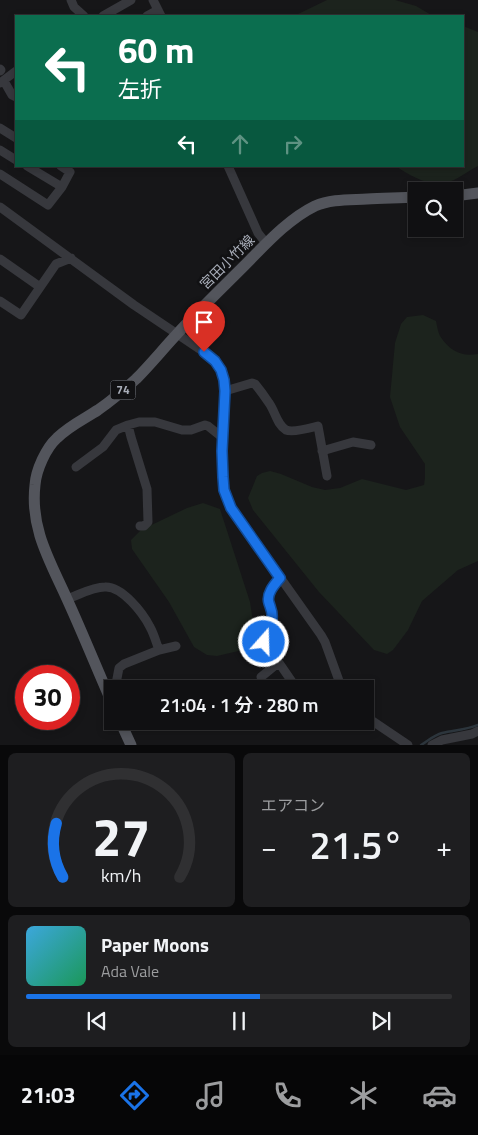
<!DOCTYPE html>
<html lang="ja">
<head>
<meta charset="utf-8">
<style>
  :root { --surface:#101012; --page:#1e1e20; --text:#f1f3f6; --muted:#9c9d9f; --line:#303032; --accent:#1a73e8 }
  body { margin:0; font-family:"Titillium Web","Noto Sans JP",sans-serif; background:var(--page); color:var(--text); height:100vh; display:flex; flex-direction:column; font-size:19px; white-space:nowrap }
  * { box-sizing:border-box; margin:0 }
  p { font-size:16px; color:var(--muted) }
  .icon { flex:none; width:28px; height:28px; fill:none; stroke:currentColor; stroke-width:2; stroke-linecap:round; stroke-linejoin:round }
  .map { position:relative; height:745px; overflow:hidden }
  .panel { display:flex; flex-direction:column; gap:8px; padding:8px; background:#09090a; flex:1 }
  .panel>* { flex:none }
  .hud { position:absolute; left:15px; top:15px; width:449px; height:152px; border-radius:0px; box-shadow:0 2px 8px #0003,0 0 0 1px var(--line); background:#0b6e4f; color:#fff; overflow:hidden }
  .tools { position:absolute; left:408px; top:182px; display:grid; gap:10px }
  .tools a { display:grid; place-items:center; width:55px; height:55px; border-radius:0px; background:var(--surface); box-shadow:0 2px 8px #0003,0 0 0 1px var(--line); font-size:25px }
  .speed { position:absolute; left:15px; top:665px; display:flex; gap:10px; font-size:25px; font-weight:700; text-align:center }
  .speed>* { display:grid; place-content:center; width:65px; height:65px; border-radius:50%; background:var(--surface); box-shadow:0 2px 8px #0003,0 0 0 1px var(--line); line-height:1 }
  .speed .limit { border:8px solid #d22; background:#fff; color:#111 }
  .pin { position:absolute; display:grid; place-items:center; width:42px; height:42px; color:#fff; margin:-51px -21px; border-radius:50% 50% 50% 0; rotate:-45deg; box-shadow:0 0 5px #0007 }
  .pin .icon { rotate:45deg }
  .me { position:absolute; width:55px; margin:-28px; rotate:20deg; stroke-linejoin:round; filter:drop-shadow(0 0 4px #0008) }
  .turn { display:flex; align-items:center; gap:18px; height:105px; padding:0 20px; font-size:22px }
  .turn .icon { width:65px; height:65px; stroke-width:2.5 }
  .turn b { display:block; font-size:35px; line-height:42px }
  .lanes { display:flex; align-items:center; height:48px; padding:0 20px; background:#0003; justify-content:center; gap:25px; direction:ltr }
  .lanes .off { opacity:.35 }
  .big { font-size:38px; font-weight:600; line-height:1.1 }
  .panel .tile { flex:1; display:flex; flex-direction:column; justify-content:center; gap:8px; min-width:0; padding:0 18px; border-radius:8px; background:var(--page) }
  .panel .dial { align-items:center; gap:0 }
  .dial svg { height:130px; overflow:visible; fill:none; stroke:var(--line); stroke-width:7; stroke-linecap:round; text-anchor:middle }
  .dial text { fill:var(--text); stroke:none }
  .song { display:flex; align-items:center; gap:15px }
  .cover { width:60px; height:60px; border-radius:8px; background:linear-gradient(135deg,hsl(200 70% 55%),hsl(150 70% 35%)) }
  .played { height:5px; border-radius:2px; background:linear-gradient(90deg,var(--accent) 55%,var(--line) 55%) }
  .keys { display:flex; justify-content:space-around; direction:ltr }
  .heat { display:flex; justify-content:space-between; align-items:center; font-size:28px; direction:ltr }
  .panel .tiles { flex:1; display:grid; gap:8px; grid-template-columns:1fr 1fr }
  .tile:last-child { grid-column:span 2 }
  .trip { position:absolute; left:104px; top:680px; width:270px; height:50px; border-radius:0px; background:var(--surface); box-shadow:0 2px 8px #0003,0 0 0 1px var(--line); font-weight:600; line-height:50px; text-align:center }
  .menu { display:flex; height:80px; justify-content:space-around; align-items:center; background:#060607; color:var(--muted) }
  .menu .icon { width:35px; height:35px }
  .menu .on { color:var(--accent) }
  .menu b { font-size:22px; color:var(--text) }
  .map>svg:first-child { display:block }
  .green { fill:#1c231d }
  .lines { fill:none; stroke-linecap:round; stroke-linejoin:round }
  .stream { stroke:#2c353c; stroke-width:2.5 }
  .minor { stroke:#37383d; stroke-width:9 }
  .major { stroke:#53555c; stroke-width:11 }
  .route-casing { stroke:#114b97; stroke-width:12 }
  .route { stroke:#1a73e8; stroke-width:9 }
  .labels { text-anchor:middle; stroke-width:5; stroke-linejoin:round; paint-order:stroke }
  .shield { fill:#111113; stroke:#7b7e86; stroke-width:1 }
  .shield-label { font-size:12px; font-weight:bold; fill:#a8adb8 }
  .street-label { font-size:14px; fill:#a8adb8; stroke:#111113 }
</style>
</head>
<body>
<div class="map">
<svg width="478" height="745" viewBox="0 0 478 745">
  <rect width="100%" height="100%" fill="#161618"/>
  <path class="green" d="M 327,0 L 395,0 L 416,6 L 433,16 L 294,16 Z
    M 463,26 L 478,32 L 478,166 C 470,170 462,176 454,180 C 433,190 413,177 395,166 L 462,166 Z
    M 423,315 L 436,321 C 437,326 438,332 440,336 C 450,351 461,357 478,354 L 478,561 L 458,570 L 422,601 L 408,630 L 393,650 L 387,654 L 374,650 L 319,592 L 253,510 L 248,498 L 257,476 L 262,473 L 270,471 L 281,474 L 312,487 L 325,490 L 340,488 L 362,479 L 406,490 L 424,485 L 425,478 L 425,464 L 400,427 L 390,397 L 395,343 L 401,324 L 407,317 Z
    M 203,503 L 220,509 L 250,602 L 255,635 L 247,649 L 217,656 L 207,655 L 194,647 L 169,602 L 132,549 L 131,540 L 141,530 L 187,508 Z"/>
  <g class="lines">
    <path class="stream" d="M 421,745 C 428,741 434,735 442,733 C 454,730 466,730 478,725"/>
    <path class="minor" d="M 71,0 L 74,7 L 84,16
      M 153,0 L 161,16
      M 103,16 L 131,0
      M 147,16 L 158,10
      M 0,69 L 1,70 L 0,71
      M 4,81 L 12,95 L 16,97
      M 0,83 L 16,71
      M 0,128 L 16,138
      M 0,150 L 16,160
      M 27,166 L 62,187
      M 228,166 L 258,233 L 266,243
      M 0,174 L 48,205 L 62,187 L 70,172 L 61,166
      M 0,207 L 134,305 L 204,352 L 215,361 L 221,370 L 225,391 L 222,451 L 223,477 L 225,490 L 231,508 L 321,635 L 325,642 L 342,689
      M 0,259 L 40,287
      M 0,301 L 21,315 L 56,264 L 71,258
      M 225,391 L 252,383 L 255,384 C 260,390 265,397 269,403 C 275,411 277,425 286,430 C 293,433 310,428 318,426 L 327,476
      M 128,425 L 131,437 L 147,489 L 148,522 L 144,526 L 140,526
      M 322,451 L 353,442 L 371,445
      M 76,467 L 103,447 L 116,430 L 128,425 L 139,422 L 155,422 L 182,430 L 191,430 L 205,425 L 208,426 L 223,438
      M 280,578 C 274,585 266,594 269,603 C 271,609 273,613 272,619 C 270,628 263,632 264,641 L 297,689
      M 67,599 C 79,595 92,587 105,587 C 122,586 143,613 150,627 C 154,634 156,642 159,650 L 176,646
      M 261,677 L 278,663
      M 115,689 L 119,668 L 124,664 L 159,650
      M 365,716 L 408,745
      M 432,745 L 442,740 L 472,734 L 478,731"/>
    <path class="major" d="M 454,196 L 478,193
      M 112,703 C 97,669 83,634 67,599 C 50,561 30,529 35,485 C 36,470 46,448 57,438 C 69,426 84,419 98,410 C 111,401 124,390 136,379 C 150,365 163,349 177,334 C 198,311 221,289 243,267 C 264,246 288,219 315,206 C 331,199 350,200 367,199 C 383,198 400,198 416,197
      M 120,721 L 131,745"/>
  </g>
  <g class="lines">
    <g class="route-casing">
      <path id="route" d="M 204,352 L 215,361 L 221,370 L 224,380 L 225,391 L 222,451 L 223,477 L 224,490 L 231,508 L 280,578 C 274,585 266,594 269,603 C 271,609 273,613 272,619 C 270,628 263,632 264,642"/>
    </g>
    <use href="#route" class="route"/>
  </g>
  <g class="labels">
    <rect class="shield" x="110.5" y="380.5" width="25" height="19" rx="4"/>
    <g class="shield-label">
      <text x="123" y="394">74</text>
    </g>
    <g class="street-label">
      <text transform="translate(227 262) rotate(-45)" y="5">宮田小竹線</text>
    </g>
  </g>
</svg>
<div class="tools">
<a><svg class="icon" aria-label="search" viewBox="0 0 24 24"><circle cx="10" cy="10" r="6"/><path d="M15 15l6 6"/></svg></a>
</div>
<div class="speed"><div class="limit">30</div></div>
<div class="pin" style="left:204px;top:352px;background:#d93025"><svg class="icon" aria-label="arrive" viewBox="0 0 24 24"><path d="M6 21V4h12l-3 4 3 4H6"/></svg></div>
<svg class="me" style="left:264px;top:642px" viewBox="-20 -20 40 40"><circle r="17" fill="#1a73e8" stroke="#fff" stroke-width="3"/><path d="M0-11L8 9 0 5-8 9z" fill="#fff"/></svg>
<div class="trip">21:04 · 1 分 · 280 m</div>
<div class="hud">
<div class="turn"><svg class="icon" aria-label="left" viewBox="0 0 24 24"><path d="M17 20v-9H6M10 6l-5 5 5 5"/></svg><div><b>60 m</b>左折</div></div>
<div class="lanes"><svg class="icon" aria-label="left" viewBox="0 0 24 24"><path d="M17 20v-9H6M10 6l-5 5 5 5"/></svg><svg class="icon off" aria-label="ahead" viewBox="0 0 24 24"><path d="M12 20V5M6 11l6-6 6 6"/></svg><svg class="icon off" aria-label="right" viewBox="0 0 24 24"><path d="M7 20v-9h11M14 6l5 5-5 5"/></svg></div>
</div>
</div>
<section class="panel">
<div class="tiles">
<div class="tile dial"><svg viewBox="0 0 100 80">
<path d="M14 69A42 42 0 1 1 86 69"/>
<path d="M14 69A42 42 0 0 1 10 36" stroke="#1a73e8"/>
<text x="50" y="56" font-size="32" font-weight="700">27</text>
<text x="50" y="72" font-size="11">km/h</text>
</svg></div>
<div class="tile"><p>エアコン</p>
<div class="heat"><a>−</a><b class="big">21.5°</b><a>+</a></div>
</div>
<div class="tile">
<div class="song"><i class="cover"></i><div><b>Paper Moons</b><p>Ada Vale</p></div></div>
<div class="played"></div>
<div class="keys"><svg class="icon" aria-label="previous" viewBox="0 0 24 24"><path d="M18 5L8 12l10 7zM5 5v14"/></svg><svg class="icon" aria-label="pause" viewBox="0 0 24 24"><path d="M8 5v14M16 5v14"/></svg><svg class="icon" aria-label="next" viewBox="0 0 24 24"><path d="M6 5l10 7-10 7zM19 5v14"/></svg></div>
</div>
</div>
</section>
<nav class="menu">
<b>21:03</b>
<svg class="icon on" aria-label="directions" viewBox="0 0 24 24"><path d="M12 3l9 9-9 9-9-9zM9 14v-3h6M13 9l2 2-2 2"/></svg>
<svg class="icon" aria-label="music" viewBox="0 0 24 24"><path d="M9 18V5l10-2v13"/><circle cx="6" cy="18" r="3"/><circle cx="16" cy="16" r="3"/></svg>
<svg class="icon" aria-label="phone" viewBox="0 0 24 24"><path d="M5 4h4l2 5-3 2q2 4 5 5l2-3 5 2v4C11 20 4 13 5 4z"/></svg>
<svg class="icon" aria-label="climate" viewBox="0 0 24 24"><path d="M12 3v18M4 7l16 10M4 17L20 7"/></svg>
<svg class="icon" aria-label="car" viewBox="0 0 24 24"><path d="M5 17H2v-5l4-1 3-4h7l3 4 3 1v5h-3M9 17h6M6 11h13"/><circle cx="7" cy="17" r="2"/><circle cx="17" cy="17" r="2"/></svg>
</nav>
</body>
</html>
